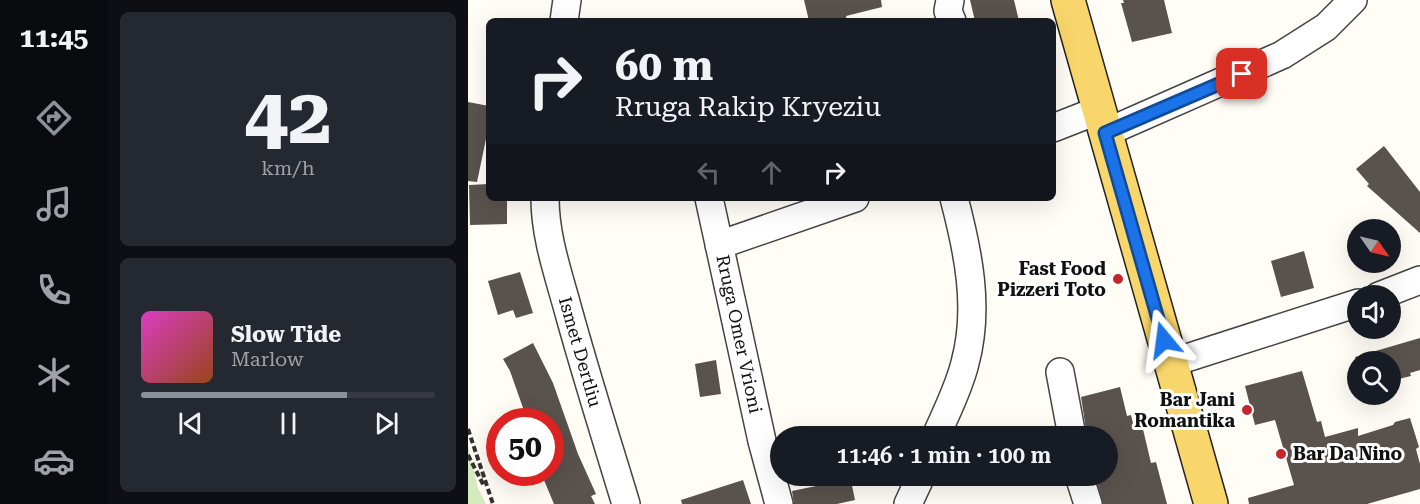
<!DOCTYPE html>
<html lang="en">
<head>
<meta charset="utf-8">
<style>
  :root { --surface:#171b24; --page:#242831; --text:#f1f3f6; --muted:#9ea1a6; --line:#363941; --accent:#8c9099 }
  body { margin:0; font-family:"Roboto Serif",serif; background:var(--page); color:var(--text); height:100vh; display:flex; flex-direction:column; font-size:22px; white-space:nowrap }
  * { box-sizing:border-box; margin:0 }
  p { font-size:20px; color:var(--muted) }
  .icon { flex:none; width:33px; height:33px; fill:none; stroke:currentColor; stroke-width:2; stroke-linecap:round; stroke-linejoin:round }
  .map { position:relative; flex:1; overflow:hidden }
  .panel { display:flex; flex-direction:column; gap:12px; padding:12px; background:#0d0f14; width:360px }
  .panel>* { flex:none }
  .guide { position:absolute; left:18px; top:18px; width:570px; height:183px; border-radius:9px; box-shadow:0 6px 24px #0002; background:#171b24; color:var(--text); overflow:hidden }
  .needle { width:39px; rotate:124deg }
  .tools { position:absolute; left:879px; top:219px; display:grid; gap:12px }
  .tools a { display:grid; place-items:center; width:54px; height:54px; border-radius:50%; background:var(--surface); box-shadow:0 6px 24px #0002; font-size:30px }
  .speed { position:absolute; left:18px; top:408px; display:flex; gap:12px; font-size:30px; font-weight:700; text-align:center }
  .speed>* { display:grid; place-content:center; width:78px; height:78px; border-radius:50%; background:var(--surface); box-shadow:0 6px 24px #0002; line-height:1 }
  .speed .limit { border:9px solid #d22; background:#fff; color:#111 }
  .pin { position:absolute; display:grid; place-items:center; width:51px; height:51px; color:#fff; margin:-26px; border-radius:12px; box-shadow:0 3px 9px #0006 }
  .me { position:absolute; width:66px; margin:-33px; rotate:344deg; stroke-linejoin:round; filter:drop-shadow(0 0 4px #0008) }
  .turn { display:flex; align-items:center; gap:21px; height:126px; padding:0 30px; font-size:27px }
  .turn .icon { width:78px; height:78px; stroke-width:2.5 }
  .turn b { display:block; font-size:42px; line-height:51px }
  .lanes { display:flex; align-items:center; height:57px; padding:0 30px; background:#0003; justify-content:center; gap:30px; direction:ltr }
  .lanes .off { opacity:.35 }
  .panel .tile { flex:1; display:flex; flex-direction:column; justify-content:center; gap:9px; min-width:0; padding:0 21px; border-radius:9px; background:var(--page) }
  .panel .dial { align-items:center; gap:0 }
  .dial b { font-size:78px; line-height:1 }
  .song { display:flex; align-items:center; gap:18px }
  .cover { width:72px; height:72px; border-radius:9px; background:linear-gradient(135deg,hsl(310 70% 55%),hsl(20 70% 35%)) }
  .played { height:6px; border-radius:3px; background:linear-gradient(90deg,var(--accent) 70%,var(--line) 70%) }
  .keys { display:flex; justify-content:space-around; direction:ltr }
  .trip { position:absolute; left:302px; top:426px; width:348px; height:60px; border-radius:30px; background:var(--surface); box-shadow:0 6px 24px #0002; font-weight:600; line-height:60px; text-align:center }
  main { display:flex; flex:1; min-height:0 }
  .dock { display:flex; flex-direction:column; width:108px; justify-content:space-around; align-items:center; background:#090b0e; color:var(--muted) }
  .dock .icon { width:42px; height:42px }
  .dock .current { color:var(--accent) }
  .dock b { font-size:27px; color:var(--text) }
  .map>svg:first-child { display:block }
  .green { fill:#d5ebbd }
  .building { fill:#5a524d }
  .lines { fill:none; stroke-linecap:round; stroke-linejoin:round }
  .minor-casing { stroke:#444; stroke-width:30 }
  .major-casing { stroke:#222; stroke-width:36 }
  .path { stroke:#333; stroke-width:4; stroke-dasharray:6 3; stroke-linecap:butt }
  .minor { stroke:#fff; stroke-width:27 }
  .major { stroke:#f9d66b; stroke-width:33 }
  .route-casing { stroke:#114b97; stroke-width:15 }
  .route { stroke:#1a73e8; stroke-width:10 }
  .poi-dot { fill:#c4262e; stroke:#fff; stroke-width:2 }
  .labels { text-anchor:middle; stroke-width:6; stroke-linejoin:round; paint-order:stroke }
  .poi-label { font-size:18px; font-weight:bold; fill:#111; stroke:#fff; text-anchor:end }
  .street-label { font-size:18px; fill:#111; stroke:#fff }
</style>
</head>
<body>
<main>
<nav class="dock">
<b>11:45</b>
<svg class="icon current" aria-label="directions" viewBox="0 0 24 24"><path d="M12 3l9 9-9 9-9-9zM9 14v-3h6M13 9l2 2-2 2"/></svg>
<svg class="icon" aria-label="music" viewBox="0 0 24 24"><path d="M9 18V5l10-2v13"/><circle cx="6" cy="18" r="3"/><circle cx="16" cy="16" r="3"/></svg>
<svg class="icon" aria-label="phone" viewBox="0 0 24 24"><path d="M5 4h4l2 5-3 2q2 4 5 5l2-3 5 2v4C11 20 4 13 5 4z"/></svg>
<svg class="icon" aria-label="climate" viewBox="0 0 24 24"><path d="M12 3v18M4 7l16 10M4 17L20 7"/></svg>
<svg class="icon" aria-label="car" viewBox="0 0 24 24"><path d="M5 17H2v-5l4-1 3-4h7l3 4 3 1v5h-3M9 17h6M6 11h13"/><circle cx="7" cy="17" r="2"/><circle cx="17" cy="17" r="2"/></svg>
</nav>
<section class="panel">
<div class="tile dial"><b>42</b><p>km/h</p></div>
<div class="tile">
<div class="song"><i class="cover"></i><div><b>Slow Tide</b><p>Marlow</p></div></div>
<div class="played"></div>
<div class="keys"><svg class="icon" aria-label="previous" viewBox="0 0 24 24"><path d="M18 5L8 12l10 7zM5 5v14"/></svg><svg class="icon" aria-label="pause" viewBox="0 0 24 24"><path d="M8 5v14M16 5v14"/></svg><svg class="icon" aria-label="next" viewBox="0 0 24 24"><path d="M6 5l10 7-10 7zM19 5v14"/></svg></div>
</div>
</section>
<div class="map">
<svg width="952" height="504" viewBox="0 0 952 504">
  <rect width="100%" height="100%" fill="#fffdf5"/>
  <path class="green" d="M 0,446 L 10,488 L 18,504 L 0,504 Z"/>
  <path class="building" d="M 336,0 L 413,0 L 414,7 L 378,16 L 379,21 L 341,21 Z
    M 502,0 L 546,0 L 551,21 L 507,21 Z
    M 655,0 L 696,0 L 704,33 L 664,42 L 653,3 L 656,3 Z
    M 0,102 L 21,106 L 21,140 L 18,139 L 9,182 L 0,181 Z
    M 916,146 L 952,192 L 952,233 L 899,186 L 901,184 L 888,169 Z
    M 21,184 L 21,198 L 39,198 L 39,224 L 2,225 L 1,185 Z
    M 836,251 L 846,288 L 813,297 L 803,261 Z
    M 52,272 L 65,313 L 48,318 L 45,310 L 30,315 L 20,281 Z
    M 952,338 L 952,370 L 942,373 L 943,376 L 922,381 L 922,362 L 890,362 L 890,365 L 887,357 Z
    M 65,343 L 85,383 L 110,454 L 128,494 L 123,496 L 127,504 L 86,504 L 73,473 L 82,472 L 82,422 L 60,422 L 42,371 L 35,359 Z
    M 248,360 L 253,394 L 232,397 L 227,364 Z
    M 834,371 L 849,422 L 853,421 L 857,437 L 890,428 L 890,436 L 925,425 L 927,422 L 942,418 L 951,447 L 948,449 L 952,464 L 952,489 L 899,504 L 781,504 L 780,498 L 826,485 L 807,420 L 787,425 L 777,386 Z
    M 652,387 L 659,416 L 663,415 L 666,427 L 674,425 L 683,463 L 688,462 L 699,504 L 635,504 L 627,476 L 639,476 L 639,436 L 619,436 L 613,397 Z
    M 346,476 L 382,476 L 387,500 L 369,504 L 326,504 L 324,491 L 348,486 Z
    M 275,480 L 283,504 L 214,504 L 213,500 Z"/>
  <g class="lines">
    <g class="minor-casing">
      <path id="minor" d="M 482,0 L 480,11 L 484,21
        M 96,21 L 99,0
        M 585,128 L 631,110
        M 637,133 L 814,55 L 858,27 L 885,0
        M 77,198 C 77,235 89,270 99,306 C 117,372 138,438 158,504
        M 241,198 L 294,441 L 311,504
        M 251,245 L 387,198
        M 911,296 L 952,280
        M 703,363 L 890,303
        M 592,372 L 604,436
        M 468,436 C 478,413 491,388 497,363 C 512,308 500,251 486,198
        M 611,476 L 620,504
        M 440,504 L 453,476"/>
    </g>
    <g class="major-casing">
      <path id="major" d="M 600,0 L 743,504"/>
    </g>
    <path class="path" d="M 0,429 L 25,504
      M 0,455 L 16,486"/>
    <use href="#minor" class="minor"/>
    <use href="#major" class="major"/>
  </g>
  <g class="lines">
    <g class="route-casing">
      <path id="route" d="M 696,340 L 637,133 L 774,74"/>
    </g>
    <use href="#route" class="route"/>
  </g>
  <g class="poi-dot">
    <circle cx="650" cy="279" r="6"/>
    <circle cx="779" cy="410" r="6"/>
    <circle cx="813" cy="454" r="6"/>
  </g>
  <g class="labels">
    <g class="poi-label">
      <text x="638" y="275">Fast Food<tspan x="638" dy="21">Pizzeri Toto</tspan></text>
      <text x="767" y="406">Bar Jani<tspan x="767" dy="21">Romantika</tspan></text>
      <text x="825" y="460" text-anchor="start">Bar Da Nino</text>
    </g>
    <g class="street-label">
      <text transform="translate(271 334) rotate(78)" y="6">Rruga Omer Vrioni</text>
      <text transform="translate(112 352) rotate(74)" y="6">Ismet Dertliu</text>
    </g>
  </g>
</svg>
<div class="tools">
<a><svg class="needle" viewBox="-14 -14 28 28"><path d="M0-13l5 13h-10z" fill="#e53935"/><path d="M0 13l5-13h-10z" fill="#9ea1a6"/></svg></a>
<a><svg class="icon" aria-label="sound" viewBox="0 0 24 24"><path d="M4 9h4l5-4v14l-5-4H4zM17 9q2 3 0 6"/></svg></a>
<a><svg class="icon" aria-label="search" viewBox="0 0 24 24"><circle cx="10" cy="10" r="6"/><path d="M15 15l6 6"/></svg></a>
</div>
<div class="speed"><div class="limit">50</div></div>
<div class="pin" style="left:774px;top:74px;background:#d93025"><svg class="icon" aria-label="arrive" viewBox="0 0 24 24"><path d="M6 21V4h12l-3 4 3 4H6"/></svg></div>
<svg class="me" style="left:696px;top:340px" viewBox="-20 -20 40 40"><path d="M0-17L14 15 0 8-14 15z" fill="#1a73e8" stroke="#fff" stroke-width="4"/></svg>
<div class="trip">11:46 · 1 min · 100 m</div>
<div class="guide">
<div class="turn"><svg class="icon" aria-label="right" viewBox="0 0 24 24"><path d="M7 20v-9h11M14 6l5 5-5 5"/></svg><div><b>60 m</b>Rruga Rakip Kryeziu</div></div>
<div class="lanes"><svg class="icon off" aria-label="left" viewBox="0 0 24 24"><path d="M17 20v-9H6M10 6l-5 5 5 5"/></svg><svg class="icon off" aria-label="ahead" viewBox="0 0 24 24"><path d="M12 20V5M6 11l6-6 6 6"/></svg><svg class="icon" aria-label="right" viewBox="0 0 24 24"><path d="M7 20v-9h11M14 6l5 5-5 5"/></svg></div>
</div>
</div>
</main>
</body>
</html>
